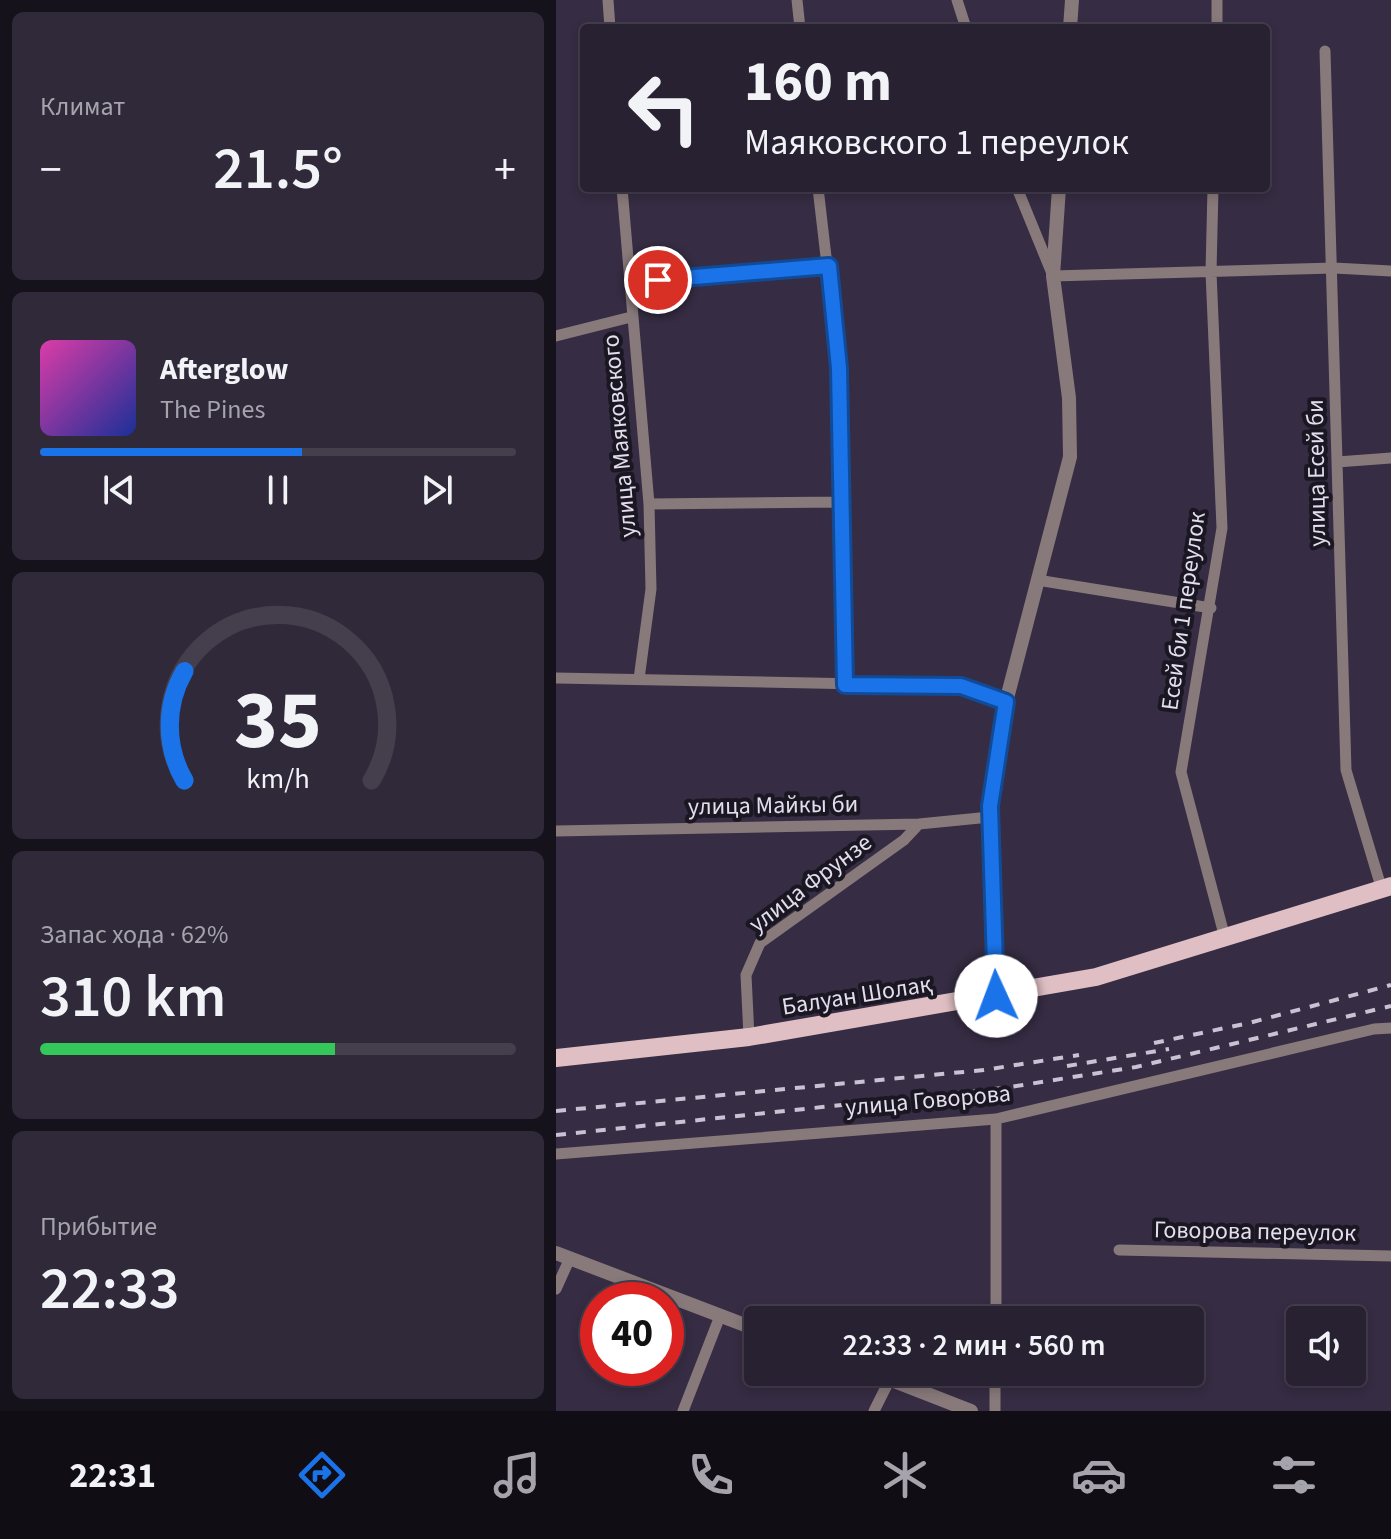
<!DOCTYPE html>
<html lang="ru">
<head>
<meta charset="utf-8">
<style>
  :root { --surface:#282132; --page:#30293a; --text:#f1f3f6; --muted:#a5a3ac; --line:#443e4d; --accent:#1a73e8 }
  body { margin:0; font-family:"Source Sans 3",sans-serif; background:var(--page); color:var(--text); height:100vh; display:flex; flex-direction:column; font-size:30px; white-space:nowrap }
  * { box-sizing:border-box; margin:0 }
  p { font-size:26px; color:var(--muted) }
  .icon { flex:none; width:44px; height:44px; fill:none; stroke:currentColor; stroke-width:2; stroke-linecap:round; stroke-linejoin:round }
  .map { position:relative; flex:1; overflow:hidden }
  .sheet { display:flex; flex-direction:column; gap:12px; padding:12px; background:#16121c; width:556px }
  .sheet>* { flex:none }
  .banner { position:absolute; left:24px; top:24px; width:690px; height:168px; border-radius:8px; box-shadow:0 4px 12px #0003,0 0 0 2px var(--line); background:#282132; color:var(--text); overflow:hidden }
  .controls { position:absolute; left:730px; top:1306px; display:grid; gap:16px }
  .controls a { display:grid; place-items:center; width:80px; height:80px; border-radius:8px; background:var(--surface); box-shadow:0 4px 12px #0003,0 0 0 2px var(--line); font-size:40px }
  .speed { position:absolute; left:24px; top:1282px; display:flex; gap:16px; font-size:40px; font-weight:700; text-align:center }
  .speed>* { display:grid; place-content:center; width:104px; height:104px; border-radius:50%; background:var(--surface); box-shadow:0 4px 12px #0003,0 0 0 2px var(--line); line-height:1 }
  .speed .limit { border:12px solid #d22; background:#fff; color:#111 }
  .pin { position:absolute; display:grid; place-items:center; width:68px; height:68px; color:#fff; margin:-34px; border:4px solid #fff; border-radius:50%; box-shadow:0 2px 8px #0007 }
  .me { position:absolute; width:88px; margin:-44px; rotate:358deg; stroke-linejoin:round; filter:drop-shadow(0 0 6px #0008) }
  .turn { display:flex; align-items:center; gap:28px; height:168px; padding:0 32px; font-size:36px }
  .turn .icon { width:104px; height:104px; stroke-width:2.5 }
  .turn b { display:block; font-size:56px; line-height:68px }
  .big { font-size:60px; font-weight:600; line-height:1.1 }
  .sheet .tile { flex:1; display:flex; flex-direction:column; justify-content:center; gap:12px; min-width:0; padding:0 28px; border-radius:12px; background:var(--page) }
  .sheet .dial { align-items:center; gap:0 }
  .dial svg { height:208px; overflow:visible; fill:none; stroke:var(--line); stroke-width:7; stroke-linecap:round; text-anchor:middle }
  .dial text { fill:var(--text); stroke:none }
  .song { display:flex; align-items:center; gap:24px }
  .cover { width:96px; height:96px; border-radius:12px; background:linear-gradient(135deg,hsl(320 70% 55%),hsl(230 70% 35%)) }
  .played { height:8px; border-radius:4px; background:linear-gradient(90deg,var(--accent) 55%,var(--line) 55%) }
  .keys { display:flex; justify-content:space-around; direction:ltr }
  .heat { display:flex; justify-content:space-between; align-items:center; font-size:44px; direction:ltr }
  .charge { height:12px; border-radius:6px; background:linear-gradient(90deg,#34c759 62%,var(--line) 0) }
  .trip { position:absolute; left:188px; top:1306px; width:460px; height:80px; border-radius:8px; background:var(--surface); box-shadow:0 4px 12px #0003,0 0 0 2px var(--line); font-weight:600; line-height:80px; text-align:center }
  .menu { display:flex; height:128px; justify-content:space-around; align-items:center; background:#100d14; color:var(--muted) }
  .menu .icon { width:56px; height:56px }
  .menu .active { color:var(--accent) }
  .menu b { font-size:36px; color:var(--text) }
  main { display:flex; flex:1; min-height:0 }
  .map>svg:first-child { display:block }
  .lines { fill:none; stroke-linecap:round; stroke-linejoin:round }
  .minor { stroke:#88797a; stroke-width:11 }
  .tertiary { stroke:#88797a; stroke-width:14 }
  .primary { stroke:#dfbfc3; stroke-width:18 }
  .rail { stroke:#c9c2d3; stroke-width:4; stroke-dasharray:10 10; stroke-linecap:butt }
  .route-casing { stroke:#114b97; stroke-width:20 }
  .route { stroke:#1a73e8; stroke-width:14 }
  .labels { text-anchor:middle; stroke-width:8; stroke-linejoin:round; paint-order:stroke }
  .street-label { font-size:24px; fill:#e3ddec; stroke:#1b1722 }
</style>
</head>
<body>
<main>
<section class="sheet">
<div class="tile"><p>Климат</p>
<div class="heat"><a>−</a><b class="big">21.5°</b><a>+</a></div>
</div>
<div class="tile">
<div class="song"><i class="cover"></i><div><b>Afterglow</b><p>The Pines</p></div></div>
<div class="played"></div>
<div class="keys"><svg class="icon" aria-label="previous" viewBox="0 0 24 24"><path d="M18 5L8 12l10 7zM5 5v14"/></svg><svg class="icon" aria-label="pause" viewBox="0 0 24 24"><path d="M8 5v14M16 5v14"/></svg><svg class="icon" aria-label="next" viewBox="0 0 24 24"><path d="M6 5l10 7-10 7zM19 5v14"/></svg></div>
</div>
<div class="tile dial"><svg viewBox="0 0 100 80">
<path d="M14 69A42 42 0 1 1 86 69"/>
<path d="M14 69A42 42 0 0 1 14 27" stroke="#1a73e8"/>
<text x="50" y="56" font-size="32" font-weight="700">35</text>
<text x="50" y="72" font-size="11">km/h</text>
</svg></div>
<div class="tile"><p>Запас хода · 62%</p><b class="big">310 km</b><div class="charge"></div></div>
<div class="tile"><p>Прибытие</p><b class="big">22:33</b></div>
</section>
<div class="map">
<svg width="835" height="1411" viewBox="0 0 835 1411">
  <rect width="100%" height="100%" fill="#362c43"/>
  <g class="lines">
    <path class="minor" d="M 52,0 L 54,28
      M 241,0 L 244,28
      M 401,0 L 410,28
      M 661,28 L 661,0
      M 769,51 L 790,770 L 826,890
      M 66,188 L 93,504 L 95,589 L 83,679
      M 262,188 L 283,368 L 289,685
      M 461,188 L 497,276 L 778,268 L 835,271
      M 657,188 L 655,272 L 666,528 L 625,772 L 669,938
      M 74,283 L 273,266
      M 0,336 L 75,317
      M 781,462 L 835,458
      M 93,504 L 285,502
      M 481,580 L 655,608
      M 0,678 L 405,686 L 450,702
      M 0,831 L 363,824 L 434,817
      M 193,1037 L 190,975 L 204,943 L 348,840 L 363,824
      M 0,1154 L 440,1119 L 818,1029 L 835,1028
      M 563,1250 L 835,1256
      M 0,1289 L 14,1258
      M 440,1320 L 440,1119
      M 127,1411 L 164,1316
      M 318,1411 L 334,1379
      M 439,1411 L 439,1372"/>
    <path class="tertiary" d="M 514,28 L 516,0
      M 440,996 L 434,806 L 450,702 L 514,457 L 513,398 L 497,276 L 503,188
      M 0,1253 L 202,1330
      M 315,1372 L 415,1411"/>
    <path class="primary" d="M 0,1058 L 193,1037 L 540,977 L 835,886"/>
    <path class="rail" d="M 598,1043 L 693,1023 L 835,985
      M 511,1066 L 613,1049
      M 0,1111 L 428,1070 L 523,1055
      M 0,1135 L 448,1088 L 580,1067 L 835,1006"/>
  </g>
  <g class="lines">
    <g class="route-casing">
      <path id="route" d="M 102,280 L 273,266 L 283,368 L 289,685 L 405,686 L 450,702 L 434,806 L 440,996"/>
    </g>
    <use href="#route" class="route"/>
  </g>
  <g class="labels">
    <g class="street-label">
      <text transform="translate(63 436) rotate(-95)" y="8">улица Маяковского</text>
      <text transform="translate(760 473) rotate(-91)" y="8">улица Есей би</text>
      <text transform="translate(627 611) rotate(-82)" y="8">Есей би 1 переулок</text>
      <text transform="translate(217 805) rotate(-1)" y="8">улица Майкы би</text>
      <text transform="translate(254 883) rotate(-37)" y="8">улица Фрунзе</text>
      <text transform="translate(301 995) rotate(-9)" y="8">Балуан Шолақ</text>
      <text transform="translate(372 1100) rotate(-5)" y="8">улица Говорова</text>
      <text transform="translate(699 1231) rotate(1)" y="8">Говорова переулок</text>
    </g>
  </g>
</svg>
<div class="controls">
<a><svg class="icon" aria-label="sound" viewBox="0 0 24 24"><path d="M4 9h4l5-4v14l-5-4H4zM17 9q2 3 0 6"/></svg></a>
</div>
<div class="speed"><div class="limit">40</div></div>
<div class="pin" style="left:102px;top:280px;background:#d93025"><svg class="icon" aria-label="arrive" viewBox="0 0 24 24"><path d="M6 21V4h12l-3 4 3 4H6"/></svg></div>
<svg class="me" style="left:440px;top:996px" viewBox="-20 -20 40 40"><circle r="19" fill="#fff"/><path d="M0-13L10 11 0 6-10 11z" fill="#1a73e8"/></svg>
<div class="trip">22:33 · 2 мин · 560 m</div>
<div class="banner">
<div class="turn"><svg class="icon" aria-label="left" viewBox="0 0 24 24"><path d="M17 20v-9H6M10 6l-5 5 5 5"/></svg><div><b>160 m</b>Маяковского 1 переулок</div></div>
</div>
</div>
</main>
<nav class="menu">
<b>22:31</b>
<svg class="icon active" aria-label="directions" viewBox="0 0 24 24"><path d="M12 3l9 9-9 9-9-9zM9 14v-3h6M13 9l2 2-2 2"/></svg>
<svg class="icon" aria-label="music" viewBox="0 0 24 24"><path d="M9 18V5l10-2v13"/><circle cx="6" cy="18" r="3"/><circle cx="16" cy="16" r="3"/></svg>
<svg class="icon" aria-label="phone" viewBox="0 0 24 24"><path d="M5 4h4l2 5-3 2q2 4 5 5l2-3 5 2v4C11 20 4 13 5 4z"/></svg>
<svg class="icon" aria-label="climate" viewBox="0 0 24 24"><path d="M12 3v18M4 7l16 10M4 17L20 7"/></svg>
<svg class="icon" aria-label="car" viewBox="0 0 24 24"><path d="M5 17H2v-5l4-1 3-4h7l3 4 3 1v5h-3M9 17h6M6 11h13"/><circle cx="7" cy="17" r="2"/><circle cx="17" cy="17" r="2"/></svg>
<svg class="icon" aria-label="filters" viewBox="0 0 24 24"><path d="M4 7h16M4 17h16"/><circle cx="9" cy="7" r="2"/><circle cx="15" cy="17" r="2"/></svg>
</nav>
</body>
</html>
